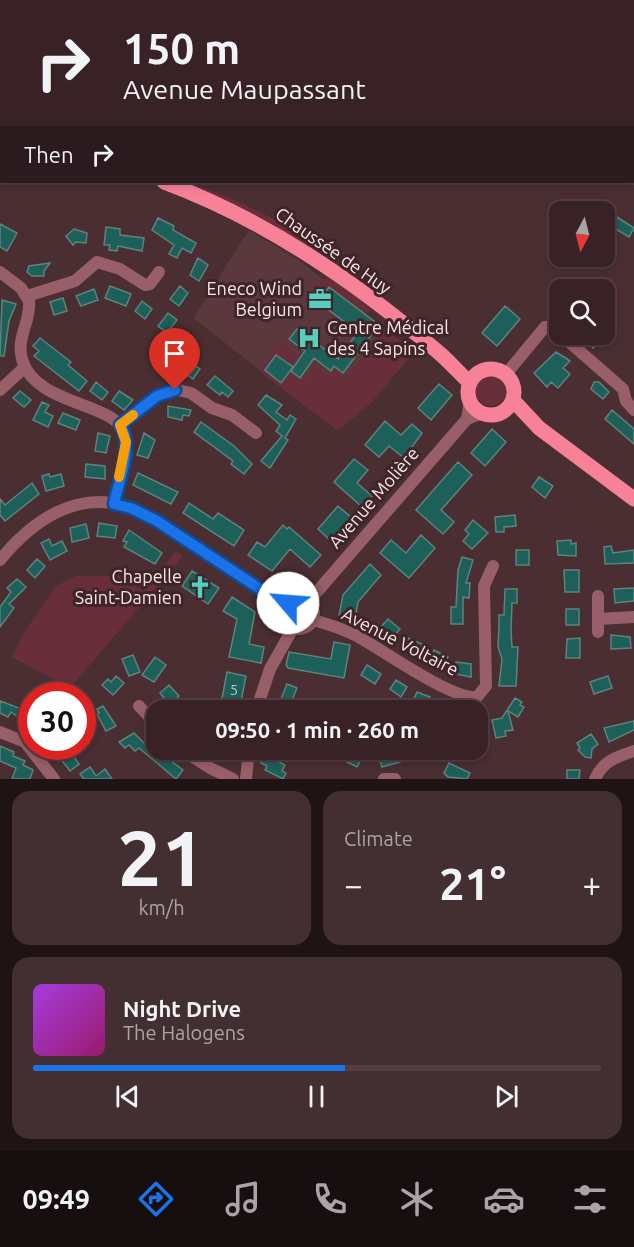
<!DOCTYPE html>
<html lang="en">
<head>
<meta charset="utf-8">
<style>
  :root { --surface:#382226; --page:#432f32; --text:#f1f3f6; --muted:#aba4a7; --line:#523f43; --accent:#1a73e8 }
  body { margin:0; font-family:Ubuntu,sans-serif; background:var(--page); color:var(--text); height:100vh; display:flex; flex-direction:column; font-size:22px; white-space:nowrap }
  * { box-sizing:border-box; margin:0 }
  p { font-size:20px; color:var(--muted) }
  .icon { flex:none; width:33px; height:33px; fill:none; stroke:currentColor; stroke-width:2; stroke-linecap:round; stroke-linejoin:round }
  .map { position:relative; height:779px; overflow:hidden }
  .side { display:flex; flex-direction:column; gap:12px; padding:12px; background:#1f1315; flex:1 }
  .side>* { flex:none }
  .top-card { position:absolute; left:0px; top:0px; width:634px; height:183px; box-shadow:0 3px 9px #0003,0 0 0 2px var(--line); background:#382226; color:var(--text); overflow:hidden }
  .needle { width:39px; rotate:187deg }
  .buttons { position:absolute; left:549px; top:201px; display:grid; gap:12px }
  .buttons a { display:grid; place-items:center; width:66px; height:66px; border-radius:12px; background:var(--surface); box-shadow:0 3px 9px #0003,0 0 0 2px var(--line); font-size:30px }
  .speed { position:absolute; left:18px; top:682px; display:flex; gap:12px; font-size:30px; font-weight:700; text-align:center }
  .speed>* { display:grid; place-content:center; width:78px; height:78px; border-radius:50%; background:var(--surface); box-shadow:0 3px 9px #0003,0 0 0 2px var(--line); line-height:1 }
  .speed .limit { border:9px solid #d22; background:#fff; color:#111 }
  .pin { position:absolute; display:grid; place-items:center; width:51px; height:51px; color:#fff; margin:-62px -26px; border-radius:50% 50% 50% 0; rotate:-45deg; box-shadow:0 0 6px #0007 }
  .pin .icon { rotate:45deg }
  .me { position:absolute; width:66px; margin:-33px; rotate:297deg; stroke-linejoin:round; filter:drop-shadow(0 0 4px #0008) }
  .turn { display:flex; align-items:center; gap:21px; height:126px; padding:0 24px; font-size:27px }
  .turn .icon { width:78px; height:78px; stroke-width:2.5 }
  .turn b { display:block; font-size:42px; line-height:51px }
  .then { display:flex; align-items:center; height:57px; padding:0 24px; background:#0003; gap:12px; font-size:22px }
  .big { font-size:45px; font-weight:700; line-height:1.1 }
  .side .tile { flex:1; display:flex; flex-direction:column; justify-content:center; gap:9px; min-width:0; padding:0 21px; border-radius:18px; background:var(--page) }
  .side .dial { align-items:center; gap:0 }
  .dial b { font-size:78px; line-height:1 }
  .song { display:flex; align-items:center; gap:18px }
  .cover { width:72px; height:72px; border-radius:9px; background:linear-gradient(135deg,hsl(280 70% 55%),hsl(320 70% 35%)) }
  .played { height:6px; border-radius:3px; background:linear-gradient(90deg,var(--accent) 55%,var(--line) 55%) }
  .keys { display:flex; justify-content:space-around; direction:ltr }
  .heat { display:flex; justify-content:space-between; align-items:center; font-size:33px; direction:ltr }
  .side .tiles { flex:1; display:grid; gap:12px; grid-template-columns:1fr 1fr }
  .tile:last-child { grid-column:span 2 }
  .trip { position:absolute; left:146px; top:700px; width:342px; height:60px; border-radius:18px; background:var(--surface); box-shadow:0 3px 9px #0003,0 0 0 2px var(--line); font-weight:700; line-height:60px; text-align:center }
  .menu { display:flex; height:96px; justify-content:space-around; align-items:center; background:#160e0f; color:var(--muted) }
  .menu .icon { width:42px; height:42px }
  .menu .active { color:var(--accent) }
  .menu b { font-size:27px; color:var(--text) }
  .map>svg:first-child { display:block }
  .built { fill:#5b383d }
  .green { fill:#682e3a }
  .building { fill:#1d5f59; stroke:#5e837f; stroke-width:1.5 }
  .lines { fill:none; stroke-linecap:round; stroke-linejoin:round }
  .minor { stroke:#995f68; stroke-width:12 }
  .major { stroke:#f78298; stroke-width:15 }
  .route-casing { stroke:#114b97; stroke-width:15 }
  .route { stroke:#1a73e8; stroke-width:10 }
  .slow { stroke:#f59e0b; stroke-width:10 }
  .labels { text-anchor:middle; stroke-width:6; stroke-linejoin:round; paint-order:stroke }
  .number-label { font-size:15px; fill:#c1c4c4 }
  .street-label { font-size:18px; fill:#f8e5e7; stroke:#3f2428 }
  .poi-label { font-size:18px; fill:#f8e5e7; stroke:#3f2428; text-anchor:end }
</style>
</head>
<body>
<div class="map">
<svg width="634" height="779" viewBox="0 0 634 779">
  <rect width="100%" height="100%" fill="#4a2e32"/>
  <path class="built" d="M 249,230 L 300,261 L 414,352 L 371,403 L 338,431 L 193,318 Z"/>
  <path class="green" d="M 175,182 C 202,181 281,221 305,237 C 311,242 315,250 320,255 Z
    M 326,278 L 332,280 L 371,308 L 366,315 L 328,286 L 320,296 L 313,289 L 316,283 Z
    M 384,329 L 414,352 L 371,403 L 338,431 L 260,372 L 276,345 L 283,343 L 296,353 L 291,366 L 276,355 L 265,370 L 281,382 L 291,371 L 305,381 L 315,365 L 327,375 L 338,369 L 348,377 Z
    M476 391a15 15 0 1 1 30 0a15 15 0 1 1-30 0Z
    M 176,551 L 183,556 L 70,688 L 12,657 L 23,634 L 56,586 L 76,576 L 119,576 L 144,591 Z
    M289 614a9 9 0 1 1 18 0a9 9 0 1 1-18 0Z"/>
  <path class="building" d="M 609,212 L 634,228 L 629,237 L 604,222 Z
    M 158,218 L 174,226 L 173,230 L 196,243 L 191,253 L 182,248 L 177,258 L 169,254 L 174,245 L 152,230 Z
    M 0,224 L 17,233 L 7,251 L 0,247 Z
    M 106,227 L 120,229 L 120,235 L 144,238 L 142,251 L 118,246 L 117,251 L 109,250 L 110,245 L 104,245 Z
    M 74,229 L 87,233 L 86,243 L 76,242 L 73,245 L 66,236 Z
    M 198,258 L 208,265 L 199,281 L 190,275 Z
    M 50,263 L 44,271 L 44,276 L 32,276 L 27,272 L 29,266 Z
    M 110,286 L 131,294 L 126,306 L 105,298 Z
    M 180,286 L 188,293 L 179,306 L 170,299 Z
    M 329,287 L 379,325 L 343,373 L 334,366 L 331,371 L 314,358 L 300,378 L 291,371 L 305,351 L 289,339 L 297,329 L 338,359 L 358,332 L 318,302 Z
    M 94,289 L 98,300 L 81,306 L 76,296 Z
    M 63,298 L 67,311 L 54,315 L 50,302 Z
    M 2,300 L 16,304 L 9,321 L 4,356 L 0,356 Z
    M 142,301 L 152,309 L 145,319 L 135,311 Z
    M 505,306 L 520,319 L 497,346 L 482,333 Z
    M 168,313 L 177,320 L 167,333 L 158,326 Z
    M 581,334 L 598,334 L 603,340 L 593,348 Z
    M 40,338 L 71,362 L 68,365 L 87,381 L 79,391 L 34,356 L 39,351 L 33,346 Z
    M 556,352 L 570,361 L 563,368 L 570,374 L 558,388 L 551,382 L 547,387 L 534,373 Z
    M 276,355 L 293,367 L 281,383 L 265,370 Z
    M 188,361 L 200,369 L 193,379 L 186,374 L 179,376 L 176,364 Z
    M 215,376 L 233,391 L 228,397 L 222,392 L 220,395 L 207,385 Z
    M 96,382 L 108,392 L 102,400 L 90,391 Z
    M 594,382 L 599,382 L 609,392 L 603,399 L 591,389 Z
    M 439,384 L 452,395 L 431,420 L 418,408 Z
    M 20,391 L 31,400 L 24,407 L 13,398 Z
    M 119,391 L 133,400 L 124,410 L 112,401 Z
    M 266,395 L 282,405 L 276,412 L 287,420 L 290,415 L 296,419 L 285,438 L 288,440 L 270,468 L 261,461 L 282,436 L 276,431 L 280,425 L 258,405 Z
    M 42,402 L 49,405 L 45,412 L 53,416 L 48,427 L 33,420 Z
    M 168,406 L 191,410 L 189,416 L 183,415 L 182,420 L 168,417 Z
    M 612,410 L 634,429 L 634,444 L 605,419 Z
    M 63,413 L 80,420 L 76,430 L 58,423 Z
    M 385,421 L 401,435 L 412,424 L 422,433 L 404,458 L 389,446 L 379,457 L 365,445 Z
    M 201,422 L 234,446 L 252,464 L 244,474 L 231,464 L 233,461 L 194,432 Z
    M 492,429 L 506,442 L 485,466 L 471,453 Z
    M 98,433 L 110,436 L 106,453 L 95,451 Z
    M 144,433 L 155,440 L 148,458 L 137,455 Z
    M 354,459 L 368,470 L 357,483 L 372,496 L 362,507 L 334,482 Z
    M 458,462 L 472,475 L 441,510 L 454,522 L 443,534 L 416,510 Z
    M 86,464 L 105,466 L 105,479 L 85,477 Z
    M 138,473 L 178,492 L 171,504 L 133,485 Z
    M 49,474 L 50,477 L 61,474 L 64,486 L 46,491 L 42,476 Z
    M 539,477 L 553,486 L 545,498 L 532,487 Z
    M 32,483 L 39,494 L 5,521 L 0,515 L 0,499 L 5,505 Z
    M 189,503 L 213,519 L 218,513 L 244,530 L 234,546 L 183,513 Z
    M 338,506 L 352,518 L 332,542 L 318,529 Z
    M 515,515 L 516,526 L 504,527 L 504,532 L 496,532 L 495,517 Z
    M 473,520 L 488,533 L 472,549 L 463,541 L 469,534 L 465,530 Z
    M 99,523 L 117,526 L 115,538 L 97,536 Z
    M 86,524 L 89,538 L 72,542 L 70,528 Z
    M 283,525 L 287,529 L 289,527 L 321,555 L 310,567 L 290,549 L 272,571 L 248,555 L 257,542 L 265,547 Z
    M 129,530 L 162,553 L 155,564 L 124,547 L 127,542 L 123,541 Z
    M 421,535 L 435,548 L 409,578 L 380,553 L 391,540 L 406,553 Z
    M 49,539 L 52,546 L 62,541 L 67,551 L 50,560 L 41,543 Z
    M 571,540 L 571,544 L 576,543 L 576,556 L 558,555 L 557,541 Z
    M 611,546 L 613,553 L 634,550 L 634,563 L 605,564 L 604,547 Z
    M 516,550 L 529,550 L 529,565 L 516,565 Z
    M 462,557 L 473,560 L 466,583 L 470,583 L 469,598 L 463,597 L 463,624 L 451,624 L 451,607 L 456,607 L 458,570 Z
    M 37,559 L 45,566 L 35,578 L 27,570 Z
    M 370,564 L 381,575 L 358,602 L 355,619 L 339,616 L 343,595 Z
    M 564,570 L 579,570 L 579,592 L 565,592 Z
    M 192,571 L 219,588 L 208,604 L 182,586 Z
    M 17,579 L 26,587 L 9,604 L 14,608 L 0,627 L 0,607 L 11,592 L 7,588 Z
    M 634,588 L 634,601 L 615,603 L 614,589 Z
    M 505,589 L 517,589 L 517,603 L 512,603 L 511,630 L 512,647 L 518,647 L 516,686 L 499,686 L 502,659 L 498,647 L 499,625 L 499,615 L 504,615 Z
    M 232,597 L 255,612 L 249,644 L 264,647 L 261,663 L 229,657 L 237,619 L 223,611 Z
    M 566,609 L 579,609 L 579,625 L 566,625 Z
    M 388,619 L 400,629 L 392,638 L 380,628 Z
    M 611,635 L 630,637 L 631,648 L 611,649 Z
    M 409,638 L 422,644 L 417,654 L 404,648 Z
    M 580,638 L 580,658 L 566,658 L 567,639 Z
    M 334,642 L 350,645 L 344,678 L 288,668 L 286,665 L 289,652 L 331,659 Z
    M 434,650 L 448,657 L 443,667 L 429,661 Z
    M 133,655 L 140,672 L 129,676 L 122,659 Z
    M 155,657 L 166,665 L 154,682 L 142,675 Z
    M 456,662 L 471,664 L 471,677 L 455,674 Z
    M 367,665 L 381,674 L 375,684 L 361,675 Z
    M 227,672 L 246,676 L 240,707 L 221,704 Z
    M 116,676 L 124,683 L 113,695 L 102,685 L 108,679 L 111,682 Z
    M 608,676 L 612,688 L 594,694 L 590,682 Z
    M 396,680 L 407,687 L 401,697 L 390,689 Z
    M 287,684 L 297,688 L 291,703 L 281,699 Z
    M 169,685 L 179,696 L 175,700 L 185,711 L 174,711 L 160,693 Z
    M 417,692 L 430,697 L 424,709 L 412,703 Z
    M 515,698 L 522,702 L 520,705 L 524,707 L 518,717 L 508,711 L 513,730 L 505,731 L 506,736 L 496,738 L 492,720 L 502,718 Z
    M 0,701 L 32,713 L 32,727 L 11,712 L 8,717 L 0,713 Z
    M 103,706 L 116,726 L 106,731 L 97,714 L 99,713 L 97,709 Z
    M 634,721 L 634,730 L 609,742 L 604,728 Z
    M 134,733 L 150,749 L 156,742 L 156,750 L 183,770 L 176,779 L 139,748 L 135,751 L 129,745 L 125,748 L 119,742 Z
    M 591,734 L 598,744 L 592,749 L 591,758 L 585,757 L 578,750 L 580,748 L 577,743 Z
    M 0,746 L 14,752 L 13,756 L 25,761 L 23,765 L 33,770 L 30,779 L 12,779 L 16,768 L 0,761 Z
    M 205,750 L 236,750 L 230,761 Z
    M 341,750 L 366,750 L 357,767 L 347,762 L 351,755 Z
    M 387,750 L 397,750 L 400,762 L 382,767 L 378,755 L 388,753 Z
    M 70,751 L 79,764 L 70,771 L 60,758 Z
    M 266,755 L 285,765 L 282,771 L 286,773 L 283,779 L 265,770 L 267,766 L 261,763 Z
    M 449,763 L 470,773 L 467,779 L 448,777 L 444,773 Z
    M 90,767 L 96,776 L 105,769 L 112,779 L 84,779 L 80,774 Z
    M 567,770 L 580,770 L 579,779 L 567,779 Z"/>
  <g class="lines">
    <path class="minor" d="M 0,272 L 21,288 L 29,301 C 31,322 16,337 22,359 C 35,407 118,401 126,436 C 130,455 118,484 114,504
      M 27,296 L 75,281 L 97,262 L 120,269 L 145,285 L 150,284 L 159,272
      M 560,334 L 623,389 L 626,401 L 634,410
      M 506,374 L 545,327 L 560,334
      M 0,390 L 25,367
      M 467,419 L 470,401
      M 120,425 L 160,394 L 178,390 L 191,393 L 212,408 L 232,415 L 256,433
      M 0,560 C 32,521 78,488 131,508 C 155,517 176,534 197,548 C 227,567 256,586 286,606
      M 598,596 L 598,632
      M284 614a15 15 0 1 1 30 0a15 15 0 1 1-30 0Z
      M 309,601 L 467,419 L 483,413
      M 598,619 L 634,617
      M 313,620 C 328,624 343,629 357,636 C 381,649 452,700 477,697 L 486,686 L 484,586 L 493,566
      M 139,706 L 156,724
      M 256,711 L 270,669 L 293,628
      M 0,732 L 25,742 L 54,779
      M 182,750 L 210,768 L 233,779
      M 246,779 L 249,750
      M 384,779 L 395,779
      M 595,779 C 603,761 616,757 634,751"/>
    <path class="major" d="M 0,146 L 2,146
      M 164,182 C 266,220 354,281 437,351 C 449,361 459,373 470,383
      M468 392a23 23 0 1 1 46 0a23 23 0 1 1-46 0Z
      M 513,400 L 539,428 L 634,499"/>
  </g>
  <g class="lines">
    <g class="route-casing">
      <path id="route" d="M 175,390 L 157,396 L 120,425 C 135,445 118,482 114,504 L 131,508 L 157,521 L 286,606 L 288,603"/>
    </g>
    <use href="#route" class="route"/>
    <path class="slow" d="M 119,477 L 126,442 L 120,425 L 133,415"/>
  </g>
  <defs>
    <g id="office-bare" transform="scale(1.8)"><path d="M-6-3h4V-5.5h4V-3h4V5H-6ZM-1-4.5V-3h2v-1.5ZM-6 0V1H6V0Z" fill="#57cec2" stroke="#3f2428" stroke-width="2.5" paint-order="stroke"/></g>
    <g id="hospital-bare" transform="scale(1.8)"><path d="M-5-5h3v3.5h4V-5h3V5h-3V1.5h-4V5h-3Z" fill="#57cec2" stroke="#3f2428" stroke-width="2.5" paint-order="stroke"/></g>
    <g id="church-bare" transform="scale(1.8)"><path d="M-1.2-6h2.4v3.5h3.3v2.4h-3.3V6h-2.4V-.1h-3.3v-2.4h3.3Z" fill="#57cec2" stroke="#3f2428" stroke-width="2.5" paint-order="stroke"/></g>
  </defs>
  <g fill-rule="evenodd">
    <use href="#office-bare" x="320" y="299"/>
    <use href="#hospital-bare" x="309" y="338"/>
    <use href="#church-bare" x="200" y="587"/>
  </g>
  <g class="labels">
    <g class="number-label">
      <text x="234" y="695">5</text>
    </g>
    <g class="street-label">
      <text transform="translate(333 251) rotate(35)" y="6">Chaussée de Huy</text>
      <text transform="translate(374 498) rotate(-49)" y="6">Avenue Molière</text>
      <text transform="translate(400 642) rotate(27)" y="6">Avenue Voltaire</text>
    </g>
    <g class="poi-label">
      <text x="302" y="295">Eneco Wind<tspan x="302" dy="21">Belgium</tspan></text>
      <text x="327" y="334" text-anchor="start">Centre Médical<tspan x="327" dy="21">des 4 Sapins</tspan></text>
      <text x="182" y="583">Chapelle<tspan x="182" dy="21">Saint-Damien</tspan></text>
    </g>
  </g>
</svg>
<div class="buttons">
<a><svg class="needle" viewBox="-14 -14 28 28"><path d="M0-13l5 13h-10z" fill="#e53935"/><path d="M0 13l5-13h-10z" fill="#aba4a7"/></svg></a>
<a><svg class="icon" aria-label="search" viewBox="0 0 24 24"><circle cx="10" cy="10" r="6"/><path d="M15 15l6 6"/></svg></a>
</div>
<div class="speed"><div class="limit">30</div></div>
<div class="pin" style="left:175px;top:390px;background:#d93025"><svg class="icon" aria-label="arrive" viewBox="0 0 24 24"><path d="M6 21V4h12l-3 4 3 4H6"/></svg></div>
<svg class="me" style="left:288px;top:603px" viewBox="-20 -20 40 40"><circle r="19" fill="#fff"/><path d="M0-13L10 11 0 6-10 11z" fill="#1a73e8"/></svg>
<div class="trip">09:50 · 1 min · 260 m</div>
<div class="top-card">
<div class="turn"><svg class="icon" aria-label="right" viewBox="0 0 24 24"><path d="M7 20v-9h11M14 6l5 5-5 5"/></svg><div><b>150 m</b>Avenue Maupassant</div></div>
<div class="then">Then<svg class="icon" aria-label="right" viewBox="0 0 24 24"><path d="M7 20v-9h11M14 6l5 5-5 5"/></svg></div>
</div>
</div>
<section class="side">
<div class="tiles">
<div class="tile dial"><b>21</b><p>km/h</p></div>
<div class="tile"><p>Climate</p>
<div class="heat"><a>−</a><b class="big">21°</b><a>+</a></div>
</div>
<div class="tile">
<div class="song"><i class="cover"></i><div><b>Night Drive</b><p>The Halogens</p></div></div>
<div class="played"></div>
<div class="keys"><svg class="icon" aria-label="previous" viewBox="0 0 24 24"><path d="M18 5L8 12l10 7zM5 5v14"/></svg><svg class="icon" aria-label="pause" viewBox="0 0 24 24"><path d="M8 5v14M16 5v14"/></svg><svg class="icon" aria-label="next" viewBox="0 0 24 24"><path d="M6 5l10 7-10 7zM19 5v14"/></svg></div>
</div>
</div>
</section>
<nav class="menu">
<b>09:49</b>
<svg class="icon active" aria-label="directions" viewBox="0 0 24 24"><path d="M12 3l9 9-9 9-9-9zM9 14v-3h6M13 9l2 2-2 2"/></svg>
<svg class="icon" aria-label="music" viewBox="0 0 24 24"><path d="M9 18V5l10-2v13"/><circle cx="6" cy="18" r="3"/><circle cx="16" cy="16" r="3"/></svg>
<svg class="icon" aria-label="phone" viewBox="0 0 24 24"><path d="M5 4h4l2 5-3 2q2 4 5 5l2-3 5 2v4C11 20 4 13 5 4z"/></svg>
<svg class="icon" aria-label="climate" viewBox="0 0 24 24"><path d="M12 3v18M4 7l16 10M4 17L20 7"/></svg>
<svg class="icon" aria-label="car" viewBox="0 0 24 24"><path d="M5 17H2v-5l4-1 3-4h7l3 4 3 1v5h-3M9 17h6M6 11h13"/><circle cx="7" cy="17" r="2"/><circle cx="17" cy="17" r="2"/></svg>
<svg class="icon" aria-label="filters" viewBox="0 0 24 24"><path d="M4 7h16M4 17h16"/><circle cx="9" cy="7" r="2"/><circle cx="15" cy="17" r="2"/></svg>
</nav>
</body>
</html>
